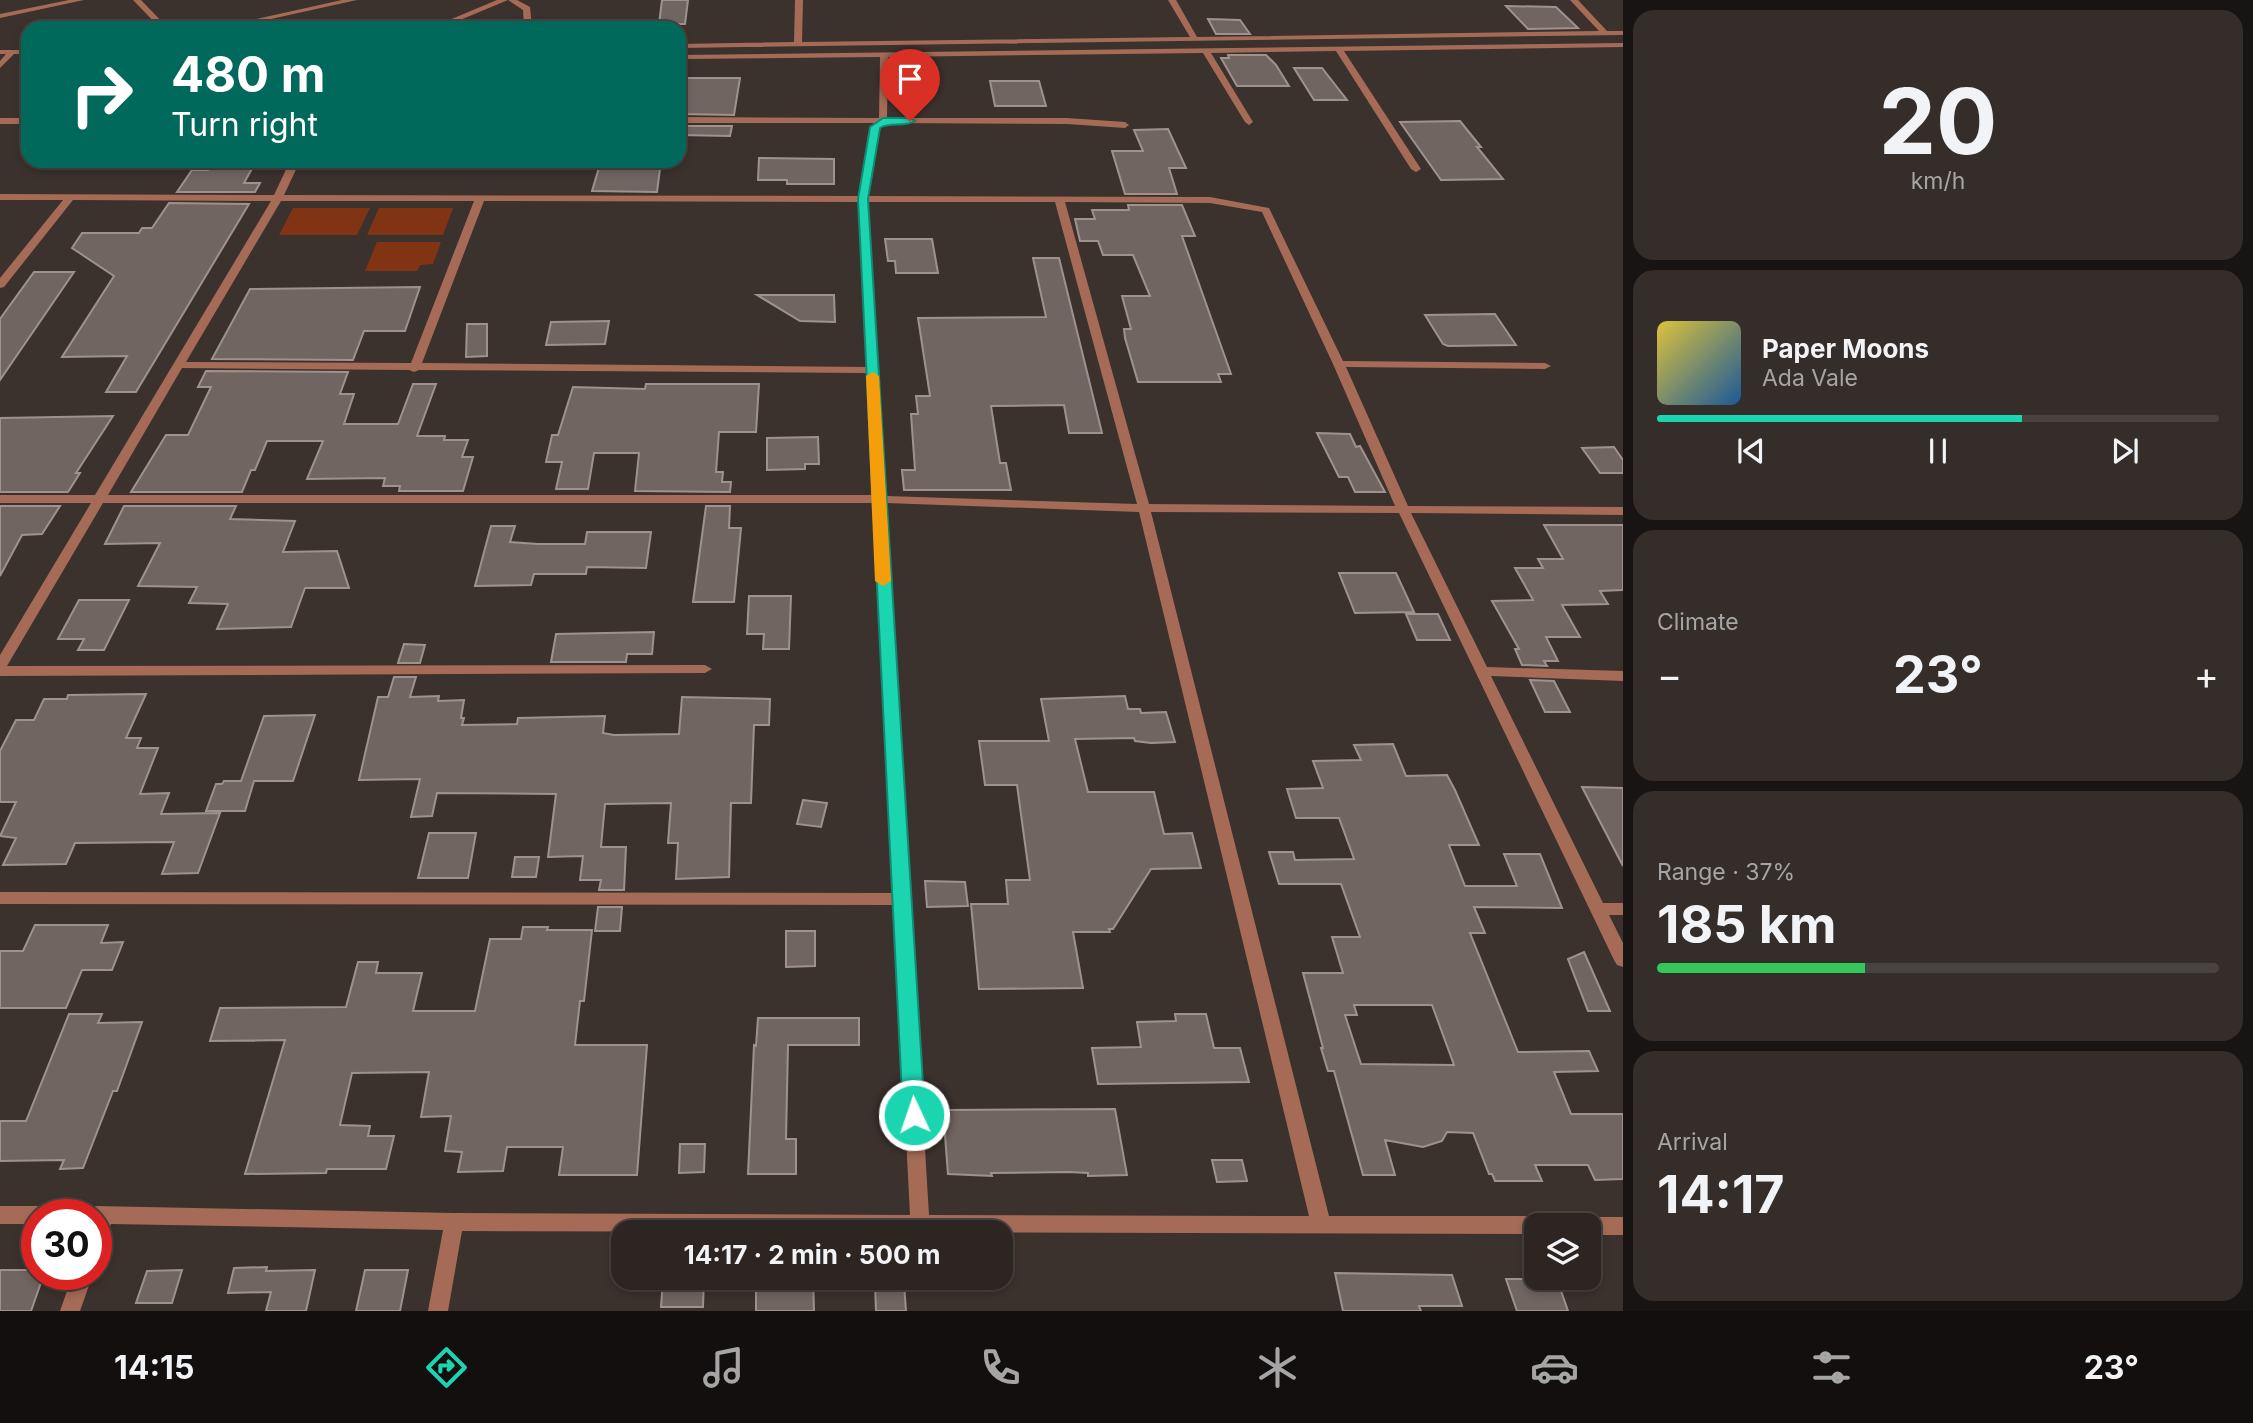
<!DOCTYPE html>
<html lang="en">
<head>
<meta charset="utf-8">
<style>
  :root { --surface:#2c2522; --page:#342d2a; --text:#f1f3f6; --muted:#a6a5a5; --line:#484240; --accent:#1bd5b1 }
  body { margin:0; font-family:Inter,sans-serif; background:var(--page); color:var(--text); height:100vh; display:flex; flex-direction:column; font-size:26px; white-space:nowrap }
  * { box-sizing:border-box; margin:0 }
  p { font-size:23px; color:var(--muted) }
  .icon { flex:none; width:38px; height:38px; fill:none; stroke:currentColor; stroke-width:2; stroke-linecap:round; stroke-linejoin:round }
  .map { position:relative; flex:1; overflow:hidden }
  .panel { display:flex; flex-direction:column; gap:10px; padding:10px; background:#181413; width:630px }
  .panel>* { flex:none }
  .guide { position:absolute; left:21px; top:21px; width:665px; height:147px; border-radius:21px; box-shadow:0 4px 10px #0003,0 0 0 2px var(--line); background:#00695c; color:#fff; overflow:hidden }
  .fabs { position:absolute; left:1524px; top:1213px; display:grid; gap:14px }
  .fabs a { display:grid; place-items:center; width:77px; height:77px; border-radius:14px; background:var(--surface); box-shadow:0 4px 10px #0003,0 0 0 2px var(--line); font-size:35px }
  .speed { position:absolute; left:21px; top:1199px; display:flex; gap:14px; font-size:35px; font-weight:700; text-align:center }
  .speed>* { display:grid; place-content:center; width:91px; height:91px; border-radius:50%; background:var(--surface); box-shadow:0 4px 10px #0003,0 0 0 2px var(--line); line-height:1 }
  .speed .limit { border:10px solid #d22; background:#fff; color:#111 }
  .pin { position:absolute; display:grid; place-items:center; width:60px; height:60px; color:#fff; margin:-72px -30px; border-radius:50% 50% 50% 0; rotate:-45deg; box-shadow:0 0 7px #0007 }
  .pin .icon { rotate:45deg }
  .me { position:absolute; width:77px; margin:-38px; rotate:357deg; stroke-linejoin:round; filter:drop-shadow(0 0 5px #0008) }
  .turn { display:flex; align-items:center; gap:24px; height:147px; padding:0 35px; font-size:32px }
  .turn .icon { width:91px; height:91px; stroke-width:2.5 }
  .turn b { display:block; font-size:49px; line-height:60px }
  .big { font-size:52px; font-weight:700; line-height:1.1 }
  .panel .widget { flex:1; display:flex; flex-direction:column; justify-content:center; gap:10px; min-width:0; padding:0 24px; border-radius:21px; background:var(--page) }
  .panel .dial { align-items:center; gap:0 }
  .dial b { font-size:91px; line-height:1 }
  .song { display:flex; align-items:center; gap:21px }
  .cover { width:84px; height:84px; border-radius:10px; background:linear-gradient(135deg,hsl(50 70% 55%),hsl(210 70% 35%)) }
  .played { height:7px; border-radius:4px; background:linear-gradient(90deg,var(--accent) 65%,var(--line) 65%) }
  .keys { display:flex; justify-content:space-around; direction:ltr }
  .heat { display:flex; justify-content:space-between; align-items:center; font-size:38px; direction:ltr }
  .charge { height:10px; border-radius:5px; background:linear-gradient(90deg,#34c759 37%,var(--line) 0) }
  .trip { position:absolute; left:611px; top:1220px; width:402px; height:70px; border-radius:21px; background:var(--surface); box-shadow:0 4px 10px #0003,0 0 0 2px var(--line); font-weight:700; line-height:70px; text-align:center }
  .tab-bar { display:flex; height:112px; justify-content:space-around; align-items:center; background:#120f0e; color:var(--muted) }
  .tab-bar .icon { width:49px; height:49px }
  .tab-bar .active { color:var(--accent) }
  .tab-bar b { font-size:32px; color:var(--text) }
  main { display:flex; flex:1; min-height:0 }
  .map>svg:first-child { display:block }
  .green { fill:#813413 }
  .building { fill:#716561; stroke:#9f928e; stroke-width:2; fill-rule:evenodd }
  .lines { fill:none; stroke-linecap:round; stroke-linejoin:round }
  .minor { fill:#a56b56; fill-rule:evenodd }
  .route { fill:#1bd5b1; stroke:#128a73; stroke-width:2 }
  .slow { fill:#f59e0b }
</style>
</head>
<body>
<main>
<div class="map">
<svg width="1623" height="1311" viewBox="0 0 1623 1311">
  <rect width="100%" height="100%" fill="#3b312d"/>
  <path class="green" d="M 293,208 L 370,208 L 357,235 L 279,235 Z
    M 379,208 L 453,208 L 443,235 L 367,235 Z
    M 377,242 L 441,242 L 433,264 L 420,265 L 417,271 L 365,271 Z"/>
  <path class="building" d="M 662,0 L 688,0 L 685,24 L 659,24 Z
    M 1506,6 L 1556,7 L 1578,28 L 1528,29 Z
    M 1208,19 L 1240,20 L 1250,34 L 1216,34 Z
    M 1228,55 L 1266,55 L 1276,65 L 1289,86 L 1237,86 L 1221,58 L 1229,58 Z
    M 1294,68 L 1322,68 L 1347,100 L 1314,100 Z
    M 679,78 L 740,78 L 734,115 L 679,114 Z
    M 990,81 L 1039,81 L 1046,106 L 995,106 Z
    M 1460,121 L 1481,147 L 1477,147 L 1503,179 L 1441,180 L 1400,122 Z
    M 679,126 L 732,126 L 730,136 L 679,135 Z
    M 1168,129 L 1186,168 L 1169,168 L 1177,194 L 1125,194 L 1112,151 L 1143,151 L 1134,130 Z
    M 759,158 L 834,159 L 834,184 L 787,184 L 787,180 L 758,180 Z
    M 601,161 L 661,161 L 657,192 L 592,191 Z
    M 229,163 L 255,163 L 244,183 L 260,183 L 255,192 L 177,192 L 192,170 L 208,170 L 211,166 L 227,166 Z
    M 169,203 L 249,204 L 136,392 L 106,392 L 127,356 L 62,357 L 114,276 L 72,248 L 82,233 L 139,233 L 142,228 L 152,228 Z
    M 1128,205 L 1182,205 L 1195,236 L 1182,236 L 1231,374 L 1218,374 L 1221,382 L 1138,382 L 1125,338 L 1124,329 L 1131,329 L 1122,296 L 1150,296 L 1133,255 L 1103,255 L 1098,241 L 1080,241 L 1075,219 L 1095,219 L 1092,210 L 1129,210 Z
    M 885,239 L 932,239 L 938,273 L 896,273 L 895,261 L 888,261 Z
    M 1033,258 L 1059,258 L 1102,433 L 1069,433 L 1064,405 L 991,406 L 1000,463 L 1006,463 L 1011,490 L 904,490 L 902,470 L 915,470 L 911,414 L 918,414 L 916,396 L 930,396 L 918,318 L 1046,317 Z
    M 34,272 L 74,272 L 0,380 L 0,319 Z
    M 420,287 L 405,331 L 364,331 L 353,360 L 212,359 L 250,289 Z
    M 757,295 L 834,295 L 835,322 L 800,321 Z
    M 1495,314 L 1516,345 L 1448,346 L 1443,344 L 1425,315 Z
    M 609,321 L 605,344 L 546,345 L 551,322 Z
    M 467,324 L 487,324 L 487,356 L 466,357 Z
    M 206,371 L 348,372 L 340,394 L 354,394 L 344,424 L 398,424 L 413,384 L 436,384 L 417,436 L 445,436 L 444,440 L 468,440 L 462,457 L 473,457 L 463,491 L 399,491 L 400,486 L 383,486 L 385,478 L 307,479 L 323,441 L 267,441 L 255,470 L 251,470 L 242,492 L 131,492 L 166,435 L 188,435 L 211,387 L 198,387 Z
    M 646,384 L 759,384 L 756,432 L 719,432 L 716,472 L 723,472 L 722,482 L 731,482 L 730,492 L 635,491 L 639,453 L 594,453 L 588,489 L 556,489 L 562,462 L 546,462 L 552,435 L 558,435 L 573,387 L 645,389 Z
    M 113,416 L 76,473 L 80,473 L 68,492 L 0,492 L 0,418 Z
    M 1317,433 L 1350,434 L 1356,447 L 1360,446 L 1385,492 L 1355,492 L 1348,477 L 1339,477 Z
    M 818,437 L 819,464 L 805,464 L 805,469 L 767,470 L 767,438 Z
    M 1614,447 L 1623,460 L 1623,473 L 1600,473 L 1582,448 Z
    M 0,506 L 60,506 L 42,534 L 22,535 L 0,576 Z
    M 124,506 L 236,506 L 230,519 L 295,521 L 283,552 L 337,551 L 349,588 L 305,588 L 291,627 L 217,629 L 228,604 L 189,603 L 197,587 L 138,586 L 160,543 L 105,544 Z
    M 706,506 L 730,506 L 729,528 L 741,528 L 734,602 L 693,602 Z
    M 1544,525 L 1623,525 L 1623,590 L 1600,591 L 1608,604 L 1562,605 L 1580,637 L 1546,637 L 1558,661 L 1544,661 L 1547,666 L 1522,665 L 1515,649 L 1519,649 L 1492,601 L 1533,600 L 1515,568 L 1543,568 L 1538,559 L 1563,559 Z
    M 491,526 L 515,526 L 510,542 L 538,544 L 585,544 L 587,532 L 651,532 L 646,568 L 587,567 L 586,574 L 534,574 L 531,585 L 475,586 Z
    M 1339,573 L 1396,573 L 1414,612 L 1355,613 Z
    M 749,596 L 791,596 L 789,649 L 763,649 L 764,634 L 747,634 Z
    M 79,600 L 129,600 L 104,650 L 78,650 L 84,639 L 58,639 Z
    M 1406,614 L 1438,614 L 1450,640 L 1417,640 Z
    M 654,632 L 652,654 L 627,654 L 626,662 L 551,662 L 556,634 Z
    M 404,644 L 425,645 L 420,663 L 398,663 Z
    M 394,677 L 416,677 L 410,697 L 439,696 L 438,701 L 464,700 L 461,718 L 464,718 L 462,725 L 517,724 L 518,718 L 605,716 L 603,733 L 614,735 L 679,734 L 682,697 L 770,699 L 769,725 L 754,725 L 751,803 L 731,803 L 729,877 L 676,879 L 678,843 L 668,843 L 671,803 L 605,804 L 601,847 L 626,847 L 624,890 L 599,890 L 601,880 L 580,880 L 583,856 L 548,857 L 556,794 L 437,793 L 432,816 L 411,817 L 420,779 L 359,780 L 378,697 L 388,697 Z
    M 1530,680 L 1554,681 L 1570,712 L 1545,712 Z
    M 146,694 L 126,738 L 141,738 L 137,748 L 158,748 L 140,794 L 169,793 L 161,814 L 220,813 L 198,873 L 162,874 L 174,842 L 75,843 L 66,864 L 3,865 L 16,838 L 0,836 L 16,802 L 0,802 L 0,751 L 16,720 L 34,720 L 44,699 L 67,699 L 68,695 Z
    M 1125,696 L 1128,709 L 1140,709 L 1141,713 L 1166,712 L 1175,742 L 1151,743 L 1135,741 L 1134,738 L 1075,739 L 1088,792 L 1154,792 L 1164,834 L 1192,833 L 1201,868 L 1151,869 L 1113,929 L 1109,929 L 1110,932 L 1073,932 L 1083,988 L 979,989 L 971,904 L 1008,904 L 1006,880 L 1030,880 L 1017,785 L 985,785 L 979,741 L 1049,741 L 1041,699 Z
    M 315,715 L 293,781 L 254,781 L 245,811 L 206,811 L 216,784 L 222,784 L 224,781 L 241,781 L 264,716 Z
    M 1393,744 L 1406,776 L 1447,775 L 1455,790 L 1479,845 L 1449,845 L 1465,886 L 1517,886 L 1504,854 L 1540,854 L 1562,908 L 1474,907 L 1485,933 L 1470,933 L 1518,1052 L 1589,1051 L 1598,1071 L 1554,1072 L 1571,1114 L 1623,1114 L 1623,1179 L 1595,1180 L 1588,1165 L 1535,1165 L 1542,1181 L 1495,1181 L 1492,1174 L 1489,1174 L 1473,1133 L 1447,1132 L 1442,1141 L 1423,1147 L 1385,1140 L 1395,1175 L 1363,1175 L 1334,1071 L 1328,1071 L 1321,1048 L 1323,1048 L 1303,973 L 1343,973 L 1332,937 L 1360,937 L 1341,884 L 1279,884 L 1269,852 L 1293,852 L 1295,860 L 1354,859 L 1339,818 L 1296,818 L 1287,789 L 1323,788 L 1313,761 L 1361,760 L 1354,745 ZM 1354,1005 L 1432,1005 L 1454,1065 L 1361,1064 L 1345,1015 L 1357,1015 Z
    M 1582,787 L 1623,788 L 1623,866 Z
    M 803,800 L 827,803 L 821,827 L 797,824 Z
    M 429,833 L 476,833 L 468,878 L 418,878 Z
    M 515,857 L 539,857 L 536,877 L 512,877 Z
    M 925,881 L 965,882 L 968,906 L 927,907 Z
    M 598,907 L 622,907 L 620,931 L 595,931 Z
    M 35,925 L 108,925 L 101,943 L 123,942 L 112,970 L 82,970 L 66,1008 L 0,1008 L 0,951 L 23,951 Z
    M 523,927 L 548,927 L 547,930 L 592,930 L 584,1001 L 580,1001 L 575,1045 L 647,1045 L 637,1175 L 559,1175 L 563,1147 L 507,1147 L 503,1171 L 458,1172 L 462,1152 L 445,1151 L 451,1116 L 421,1117 L 429,1072 L 352,1073 L 340,1125 L 370,1126 L 368,1136 L 394,1136 L 386,1169 L 327,1169 L 326,1173 L 245,1174 L 285,1040 L 210,1041 L 220,1008 L 346,1007 L 358,962 L 378,962 L 376,973 L 422,973 L 413,1011 L 475,1011 L 490,939 L 521,939 Z
    M 786,931 L 815,931 L 815,966 L 786,967 Z
    M 1584,952 L 1610,1011 L 1588,1011 L 1568,959 Z
    M 69,1014 L 102,1014 L 98,1023 L 142,1022 L 117,1091 L 113,1091 L 83,1168 L 60,1169 L 64,1160 L 0,1161 L 0,1121 L 26,1121 Z
    M 1175,1014 L 1206,1014 L 1214,1048 L 1240,1048 L 1249,1082 L 1098,1084 L 1092,1048 L 1141,1047 L 1137,1022 L 1176,1021 Z
    M 758,1018 L 859,1018 L 859,1045 L 788,1045 L 786,1139 L 796,1139 L 796,1174 L 748,1174 L 754,1045 L 756,1046 Z
    M 1115,1109 L 1127,1175 L 1088,1176 L 1088,1173 L 1068,1172 L 991,1173 L 992,1176 L 948,1174 L 943,1110 Z
    M 680,1144 L 705,1144 L 704,1172 L 679,1173 Z
    M 1212,1160 L 1242,1160 L 1247,1181 L 1217,1182 Z
    M 267,1267 L 266,1271 L 315,1270 L 306,1311 L 266,1311 L 271,1292 L 228,1293 L 234,1268 Z
    M 0,1270 L 37,1270 L 37,1274 L 44,1274 L 31,1311 L 0,1311 Z
    M 182,1270 L 172,1303 L 136,1303 L 147,1271 Z
    M 365,1270 L 408,1270 L 400,1311 L 356,1311 Z
    M 1335,1273 L 1452,1275 L 1462,1306 L 1419,1306 L 1421,1311 L 1343,1311 Z
    M 663,1278 L 704,1278 L 703,1307 L 661,1307 Z
    M 756,1278 L 813,1278 L 814,1311 L 756,1311 Z
    M 1506,1279 L 1557,1279 L 1568,1311 L 1517,1311 Z
    M 904,1284 L 906,1311 L 876,1311 L 875,1285 Z"/>
  <g class="lines">
    <path class="minor" d="M 69,0 L 84,0 L 0,18 L 0,14 Z
      M 133,0 L 141,0 L 168,28 L 160,28 Z
      M 342,0 L 357,0 L 230,28 L 215,28 Z
      M 497,0 L 508,0 L 441,28 L 430,28 Z
      M 508,0 L 517,0 L 530,7 L 532,28 L 524,28 L 523,10 Z
      M 795,0 L 803,0 L 802,42 L 1190,37 L 1168,0 L 1176,0 L 1197,37 L 1599,31 L 1570,0 L 1578,0 L 1607,31 L 1623,31 L 1623,35 L 679,48 L 679,44 L 794,42 Z
      M 1623,43 L 1623,47 L 1344,51 L 1421,169 L 1416,172 L 1411,169 L 1336,51 L 1211,53 L 1253,122 L 1249,125 L 1245,122 L 1203,53 L 888,57 L 887,118 L 1067,118 L 1125,122 L 1129,125 L 1125,128 L 1067,124 L 886,123 L 879,127 L 876,135 L 868,196 L 1210,197 L 1269,208 L 1343,361 L 1545,363 L 1551,366 L 1545,369 L 1346,367 L 1408,506 L 1623,507 L 1623,515 L 1411,513 L 1487,667 L 1623,671 L 1623,681 L 1491,676 L 1603,903 L 1623,903 L 1623,915 L 1609,915 L 1623,943 L 1623,967 L 1617,965 L 1614,960 L 1399,513 L 1151,512 L 1329,1216 L 1536,1216 L 1543,1219 L 1546,1225 L 1536,1225 L 1536,1234 L 462,1231 L 448,1311 L 428,1311 L 443,1230 L 111,1224 L 103,1244 L 96,1247 L 96,1214 L 86,1214 L 89,1209 L 96,1206 L 454,1213 L 910,1215 L 894,905 L 0,904 L 0,892 L 893,893 L 874,503 L 103,503 L 7,666 L 705,665 L 712,669 L 705,673 L 0,676 L 0,655 L 91,503 L 0,503 L 0,495 L 95,495 L 271,201 L 73,200 L 4,287 L 0,288 L 0,278 L 63,200 L 0,200 L 0,194 L 274,195 L 290,161 L 300,161 L 284,195 L 859,196 L 868,135 L 874,123 L 679,123 L 679,117 L 879,118 L 880,57 L 679,59 L 679,55 ZM 281,201 L 474,201 L 411,363 L 186,362 ZM 484,201 L 858,202 L 867,367 L 422,363 ZM 868,202 L 1055,202 L 1137,504 L 886,496 ZM 1065,202 L 1210,203 L 1262,212 L 1333,364 L 1395,506 L 1149,504 ZM 182,368 L 409,370 L 414,372 L 419,370 L 867,373 L 873,495 L 108,495 ZM 886,503 L 1139,512 L 1309,1216 L 929,1215 Z
      M 0,50 L 28,50 L 28,54 L 14,54 L 0,68 L 0,61 L 6,54 L 0,54 Z
      M 0,118 L 28,118 L 28,124 L 0,124 Z
      M 0,1206 L 37,1206 L 44,1209 L 47,1214 L 37,1214 L 37,1224 L 0,1224 Z
      M 1589,1217 L 1623,1217 L 1623,1235 L 1589,1235 L 1589,1225 L 1580,1225 L 1582,1220 Z
      M 73,1274 L 93,1274 L 80,1311 L 60,1311 Z"/>
  </g>
  <path class="route" d="M 883,118 L 910,118 L 915,121 C 905,128 890,121 880,128 L 868,199 L 925,1115 L 921,1121 L 914,1124 L 907,1121 L 903,1115 L 858,199 L 870,127 Z"/>
  <path class="slow" d="M 873,372 L 879,376 L 891,581 L 883,586 L 875,581 L 866,376 Z"/>
</svg>
<div class="fabs">
<a><svg class="icon" aria-label="layers" viewBox="0 0 24 24"><path d="M12 4l9 5-9 5-9-5zM3 14l9 5 9-5"/></svg></a>
</div>
<div class="speed"><div class="limit">30</div></div>
<div class="pin" style="left:910px;top:121px;background:#d93025"><svg class="icon" aria-label="arrive" viewBox="0 0 24 24"><path d="M6 21V4h12l-3 4 3 4H6"/></svg></div>
<svg class="me" style="left:914px;top:1115px" viewBox="-20 -20 40 40"><circle r="17" fill="#1bd5b1" stroke="#fff" stroke-width="3"/><path d="M0-11L8 9 0 5-8 9z" fill="#fff"/></svg>
<div class="trip">14:17 · 2 min · 500 m</div>
<div class="guide">
<div class="turn"><svg class="icon" aria-label="right" viewBox="0 0 24 24"><path d="M7 20v-9h11M14 6l5 5-5 5"/></svg><div><b>480 m</b>Turn right</div></div>
</div>
</div>
<section class="panel">
<div class="widget dial"><b>20</b><p>km/h</p></div>
<div class="widget">
<div class="song"><i class="cover"></i><div><b>Paper Moons</b><p>Ada Vale</p></div></div>
<div class="played"></div>
<div class="keys"><svg class="icon" aria-label="previous" viewBox="0 0 24 24"><path d="M18 5L8 12l10 7zM5 5v14"/></svg><svg class="icon" aria-label="pause" viewBox="0 0 24 24"><path d="M8 5v14M16 5v14"/></svg><svg class="icon" aria-label="next" viewBox="0 0 24 24"><path d="M6 5l10 7-10 7zM19 5v14"/></svg></div>
</div>
<div class="widget"><p>Climate</p>
<div class="heat"><a>−</a><b class="big">23°</b><a>+</a></div>
</div>
<div class="widget"><p>Range · 37%</p><b class="big">185 km</b><div class="charge"></div></div>
<div class="widget"><p>Arrival</p><b class="big">14:17</b></div>
</section>
</main>
<nav class="tab-bar">
<b>14:15</b>
<svg class="icon active" aria-label="directions" viewBox="0 0 24 24"><path d="M12 3l9 9-9 9-9-9zM9 14v-3h6M13 9l2 2-2 2"/></svg>
<svg class="icon" aria-label="music" viewBox="0 0 24 24"><path d="M9 18V5l10-2v13"/><circle cx="6" cy="18" r="3"/><circle cx="16" cy="16" r="3"/></svg>
<svg class="icon" aria-label="phone" viewBox="0 0 24 24"><path d="M5 4h4l2 5-3 2q2 4 5 5l2-3 5 2v4C11 20 4 13 5 4z"/></svg>
<svg class="icon" aria-label="climate" viewBox="0 0 24 24"><path d="M12 3v18M4 7l16 10M4 17L20 7"/></svg>
<svg class="icon" aria-label="car" viewBox="0 0 24 24"><path d="M5 17H2v-5l4-1 3-4h7l3 4 3 1v5h-3M9 17h6M6 11h13"/><circle cx="7" cy="17" r="2"/><circle cx="17" cy="17" r="2"/></svg>
<svg class="icon" aria-label="filters" viewBox="0 0 24 24"><path d="M4 7h16M4 17h16"/><circle cx="9" cy="7" r="2"/><circle cx="15" cy="17" r="2"/></svg>
<b>23°</b>
</nav>
</body>
</html>
